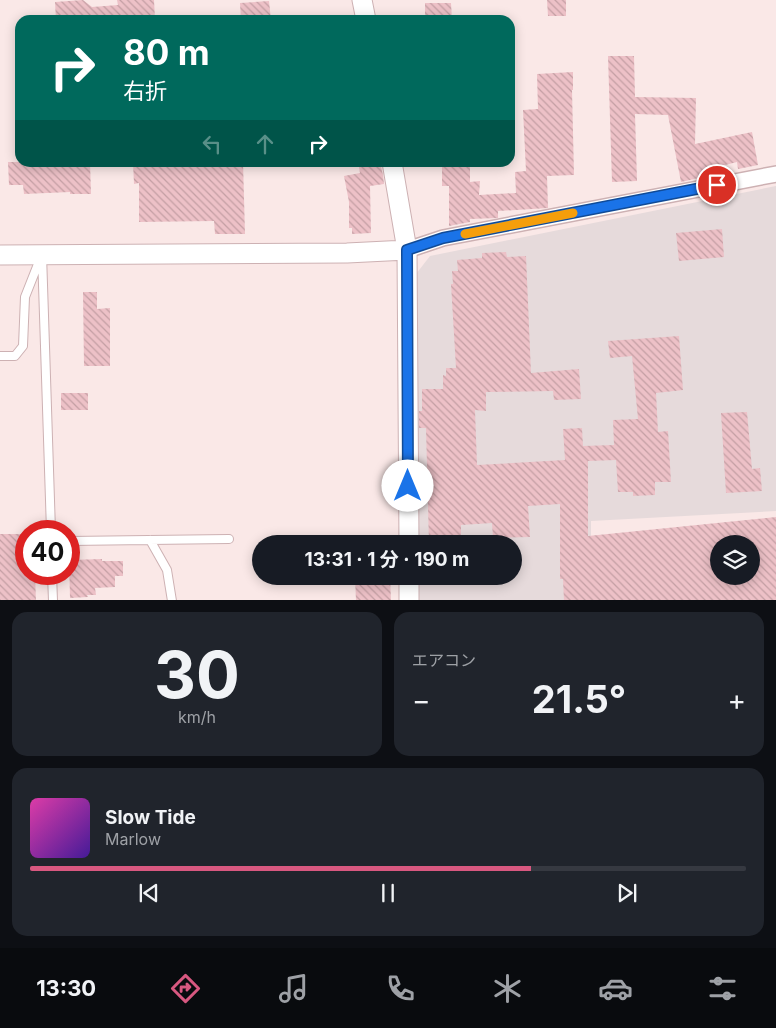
<!DOCTYPE html>
<html lang="ja">
<head>
<meta charset="utf-8">
<style>
  :root { --surface:#171b24; --page:#20242c; --text:#f1f3f6; --muted:#9ea1a6; --line:#363941; --accent:#d85880 }
  body { margin:0; font-family:Inter,"Noto Sans JP",sans-serif; background:var(--page); color:var(--text); height:100vh; display:flex; flex-direction:column; font-size:19px; white-space:nowrap }
  * { box-sizing:border-box; margin:0 }
  p { font-size:16px; color:var(--muted) }
  .icon { flex:none; width:28px; height:28px; fill:none; stroke:currentColor; stroke-width:2; stroke-linecap:round; stroke-linejoin:round }
  .map { position:relative; height:600px; overflow:hidden }
  .side { display:flex; flex-direction:column; gap:12px; padding:12px; background:#0d0f14; flex:1 }
  .side>* { flex:none }
  .hud { position:absolute; left:15px; top:15px; width:500px; height:152px; border-radius:15px; box-shadow:0 2px 12px #0003; background:#00695c; color:#fff; overflow:hidden }
  .fabs { position:absolute; left:710px; top:535px; display:grid; gap:10px }
  .fabs a { display:grid; place-items:center; width:50px; height:50px; border-radius:50%; background:var(--surface); box-shadow:0 2px 12px #0003; font-size:25px }
  .speed { position:absolute; left:15px; top:520px; display:flex; gap:10px; font-size:25px; font-weight:700; text-align:center }
  .speed>* { display:grid; place-content:center; width:65px; height:65px; border-radius:50%; background:var(--surface); box-shadow:0 2px 12px #0003; line-height:1 }
  .speed .limit { border:8px solid #d22; background:#fff; color:#111 }
  .pin { position:absolute; display:grid; place-items:center; width:42px; height:42px; color:#fff; margin:-21px; border:2px solid #fff; border-radius:50%; box-shadow:0 1px 5px #0007 }
  .me { position:absolute; width:55px; margin:-28px; rotate:0deg; stroke-linejoin:round; filter:drop-shadow(0 0 4px #0008) }
  .turn { display:flex; align-items:center; gap:18px; height:105px; padding:0 25px; font-size:22px }
  .turn .icon { width:65px; height:65px; stroke-width:2.5 }
  .turn b { display:block; font-size:35px; line-height:42px }
  .lanes { display:flex; align-items:center; height:48px; padding:0 25px; background:#0003; justify-content:center; gap:25px; direction:ltr }
  .lanes .off { opacity:.35 }
  .big { font-size:38px; font-weight:700; line-height:1.1 }
  .side .widget { flex:1; display:flex; flex-direction:column; justify-content:center; gap:8px; min-width:0; padding:0 18px; border-radius:15px; background:var(--page) }
  .side .dial { align-items:center; gap:0 }
  .dial b { font-size:65px; line-height:1 }
  .song { display:flex; align-items:center; gap:15px }
  .cover { width:60px; height:60px; border-radius:8px; background:linear-gradient(135deg,hsl(320 70% 55%),hsl(260 70% 35%)) }
  .played { height:5px; border-radius:2px; background:linear-gradient(90deg,var(--accent) 70%,var(--line) 70%) }
  .keys { display:flex; justify-content:space-around; direction:ltr }
  .heat { display:flex; justify-content:space-between; align-items:center; font-size:28px; direction:ltr }
  .side .tiles { flex:1; display:grid; gap:12px; grid-template-columns:1fr 1fr }
  .widget:last-child { grid-column:span 2 }
  .trip { position:absolute; left:252px; top:535px; width:270px; height:50px; border-radius:25px; background:var(--surface); box-shadow:0 2px 12px #0003; font-weight:700; line-height:50px; text-align:center }
  .tabs { display:flex; height:80px; justify-content:space-around; align-items:center; background:#090b0e; color:var(--muted) }
  .tabs .icon { width:35px; height:35px }
  .tabs .selected { color:var(--accent) }
  .tabs b { font-size:22px; color:var(--text) }
  .map>svg:first-child { display:block }
  .industrial { fill:#e6dadb }
  .building { fill:url(#building-back-hatch); fill-rule:evenodd }
  .lines { fill:none; stroke-linecap:round; stroke-linejoin:round }
  .service-casing { stroke:#cdb1b3; stroke-width:10 }
  .minor-casing { stroke:#cdb1b3; stroke-width:18 }
  .tertiary-casing { stroke:#cdb1b3; stroke-width:21 }
  .service { stroke:#fff; stroke-width:8 }
  .minor { stroke:#fff; stroke-width:15 }
  .tertiary { stroke:#fff; stroke-width:19 }
  .route-casing { stroke:#114b97; stroke-width:12 }
  .route { stroke:#1a73e8; stroke-width:9 }
  .slow { stroke:#f59e0b; stroke-width:9 }
</style>
</head>
<body>
<div class="map">
<svg width="776" height="601" viewBox="0 0 776 601">
  <defs>
    <pattern id="building-back-hatch" width="6" height="6" patternUnits="userSpaceOnUse" patternTransform="scale(1.25)"><rect width="6" height="6" fill="#edc1c7"/><path d="M-1 5l2 2M0 0l6 6M5-1l2 2" fill="none" stroke="#c49fa4"/></pattern>
  </defs>
  <rect width="100%" height="100%" fill="#fae8e7"/>
  <path class="industrial" d="M 776,186 L 776,511 L 591,521 L 591,600 L 419,600 L 418,576 L 514,576 L 514,544 L 418,544 L 416,274 L 430,256 Z"/>
  <path class="building" d="M 83,0 L 92,7 L 118,5 L 117,0 L 154,0 L 155,20 L 56,20 L 55,2 Z
    M 547,0 L 566,0 L 566,16 L 548,16 Z
    M 269,1 L 271,20 L 241,20 L 240,3 Z
    M 425,3 L 451,3 L 452,20 L 425,20 Z
    M 608,56 L 634,56 L 635,97 L 696,98 L 695,144 L 752,132 L 758,165 L 738,169 L 737,162 L 702,171 L 703,177 L 681,182 L 668,115 L 635,114 L 637,181 L 612,182 Z
    M 573,72 L 573,90 L 572,90 L 574,175 L 547,176 L 548,208 L 498,211 L 498,218 L 470,219 L 470,222 L 449,226 L 449,186 L 442,186 L 442,164 L 470,162 L 470,182 L 480,181 L 479,195 L 516,193 L 515,172 L 526,171 L 523,110 L 538,109 L 537,74 Z
    M 8,162 L 90,162 L 91,194 L 70,194 L 70,192 L 24,194 L 23,185 L 9,185 Z
    M 133,162 L 243,162 L 245,234 L 215,234 L 214,221 L 139,222 L 139,183 L 134,184 Z
    M 358,162 L 380,162 L 383,175 L 384,184 L 370,186 L 371,233 L 352,234 L 352,228 L 349,228 L 349,202 L 344,176 L 360,173 Z
    M 722,229 L 724,257 L 679,261 L 676,233 Z
    M 506,252 L 507,257 L 526,256 L 531,373 L 579,369 L 581,399 L 554,400 L 553,391 L 486,392 L 486,411 L 475,410 L 477,465 L 565,460 L 563,429 L 582,428 L 583,446 L 614,445 L 613,420 L 638,419 L 632,356 L 610,358 L 608,341 L 679,336 L 683,390 L 656,393 L 658,432 L 668,431 L 671,482 L 655,482 L 655,495 L 633,496 L 633,492 L 618,492 L 616,460 L 588,461 L 588,536 L 776,517 L 776,601 L 564,601 L 563,579 L 560,579 L 560,504 L 528,506 L 530,537 L 493,538 L 492,523 L 461,525 L 461,536 L 456,537 L 457,544 L 429,544 L 426,428 L 419,428 L 419,411 L 422,411 L 422,389 L 443,389 L 443,375 L 446,376 L 446,368 L 456,368 L 451,284 L 453,284 L 452,271 L 458,271 L 457,260 L 482,258 L 482,253 ZM 719,544 L 751,544 L 751,576 L 719,576 Z
    M 83,292 L 97,292 L 97,309 L 110,308 L 110,366 L 84,366 Z
    M 61,393 L 88,393 L 88,410 L 61,410 Z
    M 747,412 L 752,469 L 760,468 L 762,491 L 726,493 L 721,413 Z
    M 0,534 L 26,534 L 26,574 L 35,574 L 36,601 L 0,601 Z
    M 102,559 L 102,561 L 123,561 L 123,576 L 115,576 L 115,587 L 95,588 L 96,595 L 87,595 L 88,597 L 70,598 L 69,560 Z
    M 355,576 L 390,576 L 391,601 L 356,601 Z"/>
  <g class="lines">
    <g class="service-casing">
      <path id="service" d="M 0,356 L 15,356 L 23,346 L 25,297 L 42,254 L 51,531
        M 150,540 L 167,570 L 172,601
        M 69,541 L 229,539
        M 52,574 L 53,601"/>
    </g>
    <g class="minor-casing">
      <path id="minor" d="M 407,250 L 443,238 L 776,174"/>
    </g>
    <g class="tertiary-casing">
      <path id="tertiary" d="M 362,0 L 366,20
        M 392,162 L 407,250 L 409,544
        M 0,255 L 347,253 L 407,250
        M 409,576 L 409,601"/>
    </g>
    <use href="#service" class="service"/>
    <use href="#minor" class="minor"/>
    <use href="#tertiary" class="tertiary"/>
  </g>
  <g class="lines">
    <g class="route-casing">
      <path id="route" d="M 408,486 L 407,250 L 443,238 L 717,185"/>
    </g>
    <use href="#route" class="route"/>
    <path class="slow" d="M 465,234 L 573,213"/>
  </g>
</svg>
<div class="fabs">
<a><svg class="icon" aria-label="layers" viewBox="0 0 24 24"><path d="M12 4l9 5-9 5-9-5zM3 14l9 5 9-5"/></svg></a>
</div>
<div class="speed"><div class="limit">40</div></div>
<div class="pin" style="left:717px;top:185px;background:#d93025"><svg class="icon" aria-label="arrive" viewBox="0 0 24 24"><path d="M6 21V4h12l-3 4 3 4H6"/></svg></div>
<svg class="me" style="left:408px;top:486px" viewBox="-20 -20 40 40"><circle r="19" fill="#fff"/><path d="M0-13L10 11 0 6-10 11z" fill="#1a73e8"/></svg>
<div class="trip">13:31 · 1 分 · 190 m</div>
<div class="hud">
<div class="turn"><svg class="icon" aria-label="right" viewBox="0 0 24 24"><path d="M7 20v-9h11M14 6l5 5-5 5"/></svg><div><b>80 m</b>右折</div></div>
<div class="lanes"><svg class="icon off" aria-label="left" viewBox="0 0 24 24"><path d="M17 20v-9H6M10 6l-5 5 5 5"/></svg><svg class="icon off" aria-label="ahead" viewBox="0 0 24 24"><path d="M12 20V5M6 11l6-6 6 6"/></svg><svg class="icon" aria-label="right" viewBox="0 0 24 24"><path d="M7 20v-9h11M14 6l5 5-5 5"/></svg></div>
</div>
</div>
<section class="side">
<div class="tiles">
<div class="widget dial"><b>30</b><p>km/h</p></div>
<div class="widget"><p>エアコン</p>
<div class="heat"><a>−</a><b class="big">21.5°</b><a>+</a></div>
</div>
<div class="widget">
<div class="song"><i class="cover"></i><div><b>Slow Tide</b><p>Marlow</p></div></div>
<div class="played"></div>
<div class="keys"><svg class="icon" aria-label="previous" viewBox="0 0 24 24"><path d="M18 5L8 12l10 7zM5 5v14"/></svg><svg class="icon" aria-label="pause" viewBox="0 0 24 24"><path d="M8 5v14M16 5v14"/></svg><svg class="icon" aria-label="next" viewBox="0 0 24 24"><path d="M6 5l10 7-10 7zM19 5v14"/></svg></div>
</div>
</div>
</section>
<nav class="tabs">
<b>13:30</b>
<svg class="icon selected" aria-label="directions" viewBox="0 0 24 24"><path d="M12 3l9 9-9 9-9-9zM9 14v-3h6M13 9l2 2-2 2"/></svg>
<svg class="icon" aria-label="music" viewBox="0 0 24 24"><path d="M9 18V5l10-2v13"/><circle cx="6" cy="18" r="3"/><circle cx="16" cy="16" r="3"/></svg>
<svg class="icon" aria-label="phone" viewBox="0 0 24 24"><path d="M5 4h4l2 5-3 2q2 4 5 5l2-3 5 2v4C11 20 4 13 5 4z"/></svg>
<svg class="icon" aria-label="climate" viewBox="0 0 24 24"><path d="M12 3v18M4 7l16 10M4 17L20 7"/></svg>
<svg class="icon" aria-label="car" viewBox="0 0 24 24"><path d="M5 17H2v-5l4-1 3-4h7l3 4 3 1v5h-3M9 17h6M6 11h13"/><circle cx="7" cy="17" r="2"/><circle cx="17" cy="17" r="2"/></svg>
<svg class="icon" aria-label="filters" viewBox="0 0 24 24"><path d="M4 7h16M4 17h16"/><circle cx="9" cy="7" r="2"/><circle cx="15" cy="17" r="2"/></svg>
</nav>
</body>
</html>
